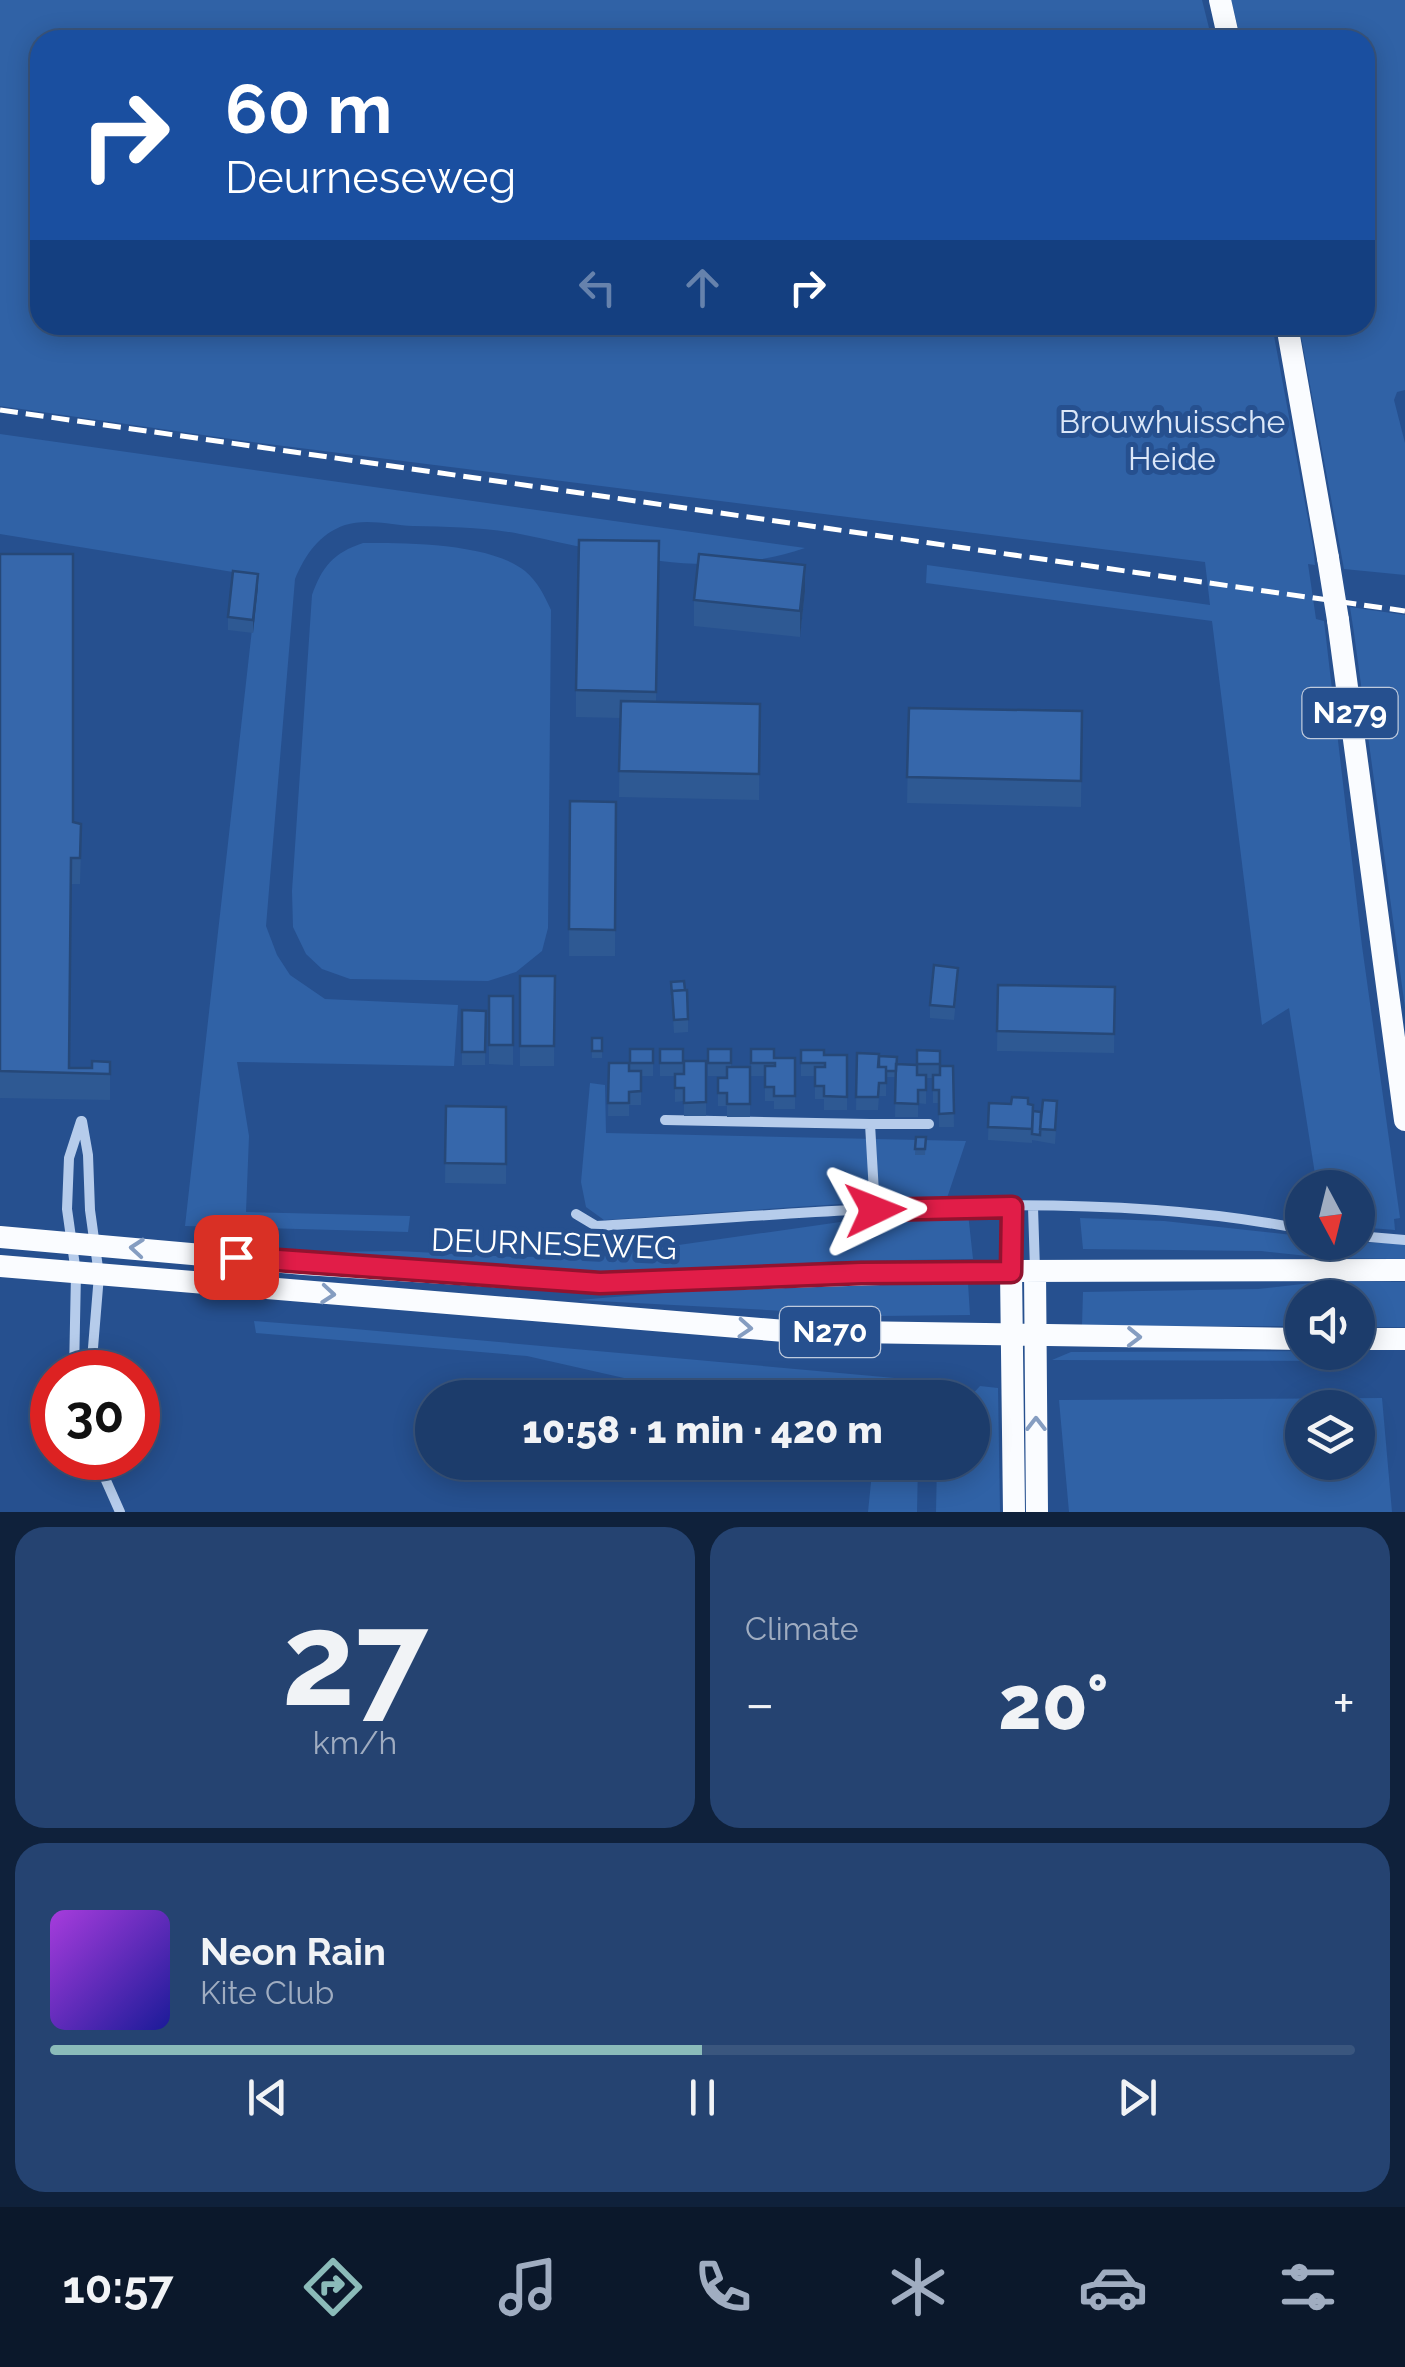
<!DOCTYPE html>
<html lang="en">
<head>
<meta charset="utf-8">
<style>
  :root { --surface:#1c3c6b; --page:#254371; --text:#f1f3f6; --muted:#a0adc1; --line:#3a567e; --accent:#8bbbb9 }
  body { margin:0; font-family:Raleway,sans-serif; background:var(--page); color:var(--text); height:100vh; display:flex; flex-direction:column; font-size:38px; white-space:nowrap }
  * { box-sizing:border-box; margin:0 }
  p { font-size:32px; color:var(--muted) }
  .icon { flex:none; width:55px; height:55px; fill:none; stroke:currentColor; stroke-width:2; stroke-linecap:round; stroke-linejoin:round }
  .map { position:relative; height:1512px; overflow:hidden }
  .sheet { display:flex; flex-direction:column; gap:15px; padding:15px; background:#0f213b; flex:1 }
  .sheet>* { flex:none }
  .top-card { position:absolute; left:30px; top:30px; width:1345px; height:305px; border-radius:30px; box-shadow:0 5px 25px #0003,0 0 0 2px var(--line); background:#1a4fa0; color:#fff; overflow:hidden }
  .needle { width:65px; rotate:173deg }
  .controls { position:absolute; left:1285px; top:1170px; display:grid; gap:20px }
  .controls a { display:grid; place-items:center; width:90px; height:90px; border-radius:50%; background:var(--surface); box-shadow:0 5px 25px #0003,0 0 0 2px var(--line); font-size:50px }
  .speed { position:absolute; left:30px; top:1350px; display:flex; gap:20px; font-size:50px; font-weight:700; text-align:center }
  .speed>* { display:grid; place-content:center; width:130px; height:130px; border-radius:50%; background:var(--surface); box-shadow:0 5px 25px #0003,0 0 0 2px var(--line); line-height:1 }
  .speed .limit { border:15px solid #d22; background:#fff; color:#111 }
  .pin { position:absolute; display:grid; place-items:center; width:85px; height:85px; color:#fff; margin:-42px; border-radius:20px; box-shadow:0 5px 15px #0006 }
  .me { position:absolute; width:110px; margin:-55px; rotate:88deg; stroke-linejoin:round; filter:drop-shadow(0 0 8px #0008) }
  .turn { display:flex; align-items:center; gap:35px; height:210px; padding:0 30px; font-size:45px }
  .turn .icon { width:130px; height:130px; stroke-width:2.5 }
  .turn b { display:block; font-size:70px; line-height:85px }
  .lanes { display:flex; align-items:center; height:95px; padding:0 30px; background:#0003; justify-content:center; gap:50px; direction:ltr }
  .lanes .off { opacity:.35 }
  .big { font-size:75px; font-weight:800; line-height:1.1 }
  .sheet .card { flex:1; display:flex; flex-direction:column; justify-content:center; gap:15px; min-width:0; padding:0 35px; border-radius:30px; background:var(--page) }
  .sheet .dial { align-items:center; gap:0 }
  .dial b { font-size:130px; line-height:1 }
  .song { display:flex; align-items:center; gap:30px }
  .cover { width:120px; height:120px; border-radius:15px; background:linear-gradient(135deg,hsl(280 70% 55%),hsl(240 70% 35%)) }
  .played { height:10px; border-radius:5px; background:linear-gradient(90deg,var(--accent) 50%,var(--line) 50%) }
  .keys { display:flex; justify-content:space-around; direction:ltr }
  .heat { display:flex; justify-content:space-between; align-items:center; font-size:55px; direction:ltr }
  .sheet .tiles { flex:1; display:grid; gap:15px; grid-template-columns:1fr 1fr }
  .card:last-child { grid-column:span 2 }
  .trip { position:absolute; left:415px; top:1380px; width:575px; height:100px; border-radius:50px; background:var(--surface); box-shadow:0 5px 25px #0003,0 0 0 2px var(--line); font-weight:800; line-height:100px; text-align:center }
  .tabs { display:flex; height:160px; justify-content:space-around; align-items:center; background:#0b182b; color:var(--muted) }
  .tabs .icon { width:70px; height:70px }
  .tabs .selected { color:var(--accent) }
  .tabs b { font-size:45px; color:var(--text) }
  .map>svg:first-child { display:block }
  .green { fill:#3062a6; fill-rule:evenodd }
  .lines { fill:none; stroke-linecap:round; stroke-linejoin:round }
  .minor { stroke:#b6cceb; stroke-width:10 }
  .primary { stroke:#fafcff; stroke-width:22 }
  .rail { stroke:#fff; stroke-width:5; stroke-dasharray:18 8; stroke-linecap:butt }
  .primary-bridge { stroke:#fafcff; stroke-width:22 }
  .wall { fill:#2e5993 }
  .shaded-wall { fill:#264878 }
  .building { fill:#3667ab; stroke:#264878; stroke-width:2.5 }
  .oneway { stroke:#859dc1 }
  .route-casing { stroke:#92132f; stroke-width:25 }
  .route { stroke:#e11d48; stroke-width:18 }
  .labels { text-anchor:middle; stroke-width:10; stroke-linejoin:round; paint-order:stroke }
  .shield { fill:#26508f; stroke:#becadd; stroke-width:2.5 }
  .shield-label { font-size:30px; font-weight:bold; fill:#fff }
  .park-label { font-size:32px; fill:#dbe7f8; stroke:#26508f }
  .street-label { font-size:32px; fill:#fff; stroke:#26508f }
</style>
</head>
<body>
<div class="map">
<svg width="1405" height="1512" viewBox="0 0 1405 1512">
  <rect width="100%" height="100%" fill="#26508f"/>
  <path class="green" d="M 0,0 L 1202,0 L 1212,40 L 40,40 L 40,325 L 1272,325 L 1313,546 L 1315,565 L 1308,564 L 1316,619 L 1324,621 L 1362,946 L 1400,1218 L 1394,1219 L 1395,1230 L 1358,1227 L 1358,1188 L 1317,1187 L 1289,1008 L 1262,1025 L 1212,621 L 926,583 L 927,565 L 1210,605 L 1205,562 L 260,443 L 0,406 Z
    M 1231,0 L 1405,0 L 1405,390 L 1397,392 L 1394,400 L 1405,443 L 1405,575 L 1344,569 L 1299,325 L 1365,325 L 1365,40 L 1241,40 Z
    M 0,434 L 805,548 C 704,582 619,554 520,534 C 485,527 449,527 413,526 C 392,525 366,518 345,525 C 319,534 305,555 295,579 L 266,926 L 277,955 L 290,975 L 325,999 L 458,1005 L 454,1066 L 237,1062 L 249,1136 L 246,1212 L 410,1216 L 408,1232 L 185,1226 L 258,576 L 0,534 Z
    M 363,543 C 407,543 490,543 525,571 C 538,582 544,595 551,610 L 548,928 L 542,951 L 516,972 L 488,981 L 350,979 L 322,969 L 306,954 L 293,927 L 292,891 L 312,595 C 322,567 333,553 363,543 Z
    M 1350,607 L 1405,615 L 1405,1008 L 1354,633 Z
    M 590,1083 L 605,1085 L 606,1133 L 966,1141 L 946,1201 L 885,1201 L 604,1220 L 586,1207 L 581,1182 Z
    M 968,1213 L 973,1259 L 837,1261 L 605,1275 L 341,1256 L 324,1252 L 398,1251 L 515,1257 L 602,1256 L 875,1217 Z
    M 1080,1218 L 1164,1221 L 1302,1236 L 1302,1242 L 1405,1243 L 1405,1259 L 1326,1258 L 1261,1251 L 1083,1249 Z
    M 1328,1281 L 1405,1282 L 1405,1327 L 1358,1327 L 1358,1298 L 1302,1298 L 1302,1326 L 1082,1326 L 1083,1292 L 1258,1289 Z
    M 916,1283 L 968,1283 L 970,1315 L 880,1316 L 578,1300 L 711,1289 Z
    M 254,1321 L 344,1328 L 961,1384 L 950,1397 L 880,1397 L 624,1378 L 527,1356 L 256,1333 Z
    M 1302,1351 L 1346,1353 L 1344,1361 L 1052,1360 L 1071,1352 Z
    M 980,1386 L 998,1388 L 1000,1512 L 936,1512 L 937,1463 L 972,1462 L 972,1398 L 970,1397 Z
    M 1382,1398 L 1392,1512 L 1069,1512 L 1059,1400 ZM 1302,1408 L 1358,1408 L 1358,1462 L 1302,1462 Z
    M 873,1463 L 918,1463 L 917,1512 L 868,1512 Z"/>
  <g class="lines">
    <path class="minor" d="M 665,1120 L 870,1124
      M 82,1121 L 88,1155 L 90,1210 L 99,1275 L 91,1372
      M 1033,1207 L 1035,1270
      M 875,1210 L 870,1124 L 929,1124
      M 576,1214 L 596,1226 C 824,1213 1078,1185 1302,1229
      M 1358,1236 L 1405,1240
      M 1011,1271 L 1012,1207
      M 74,1372 L 76,1273 L 67,1209 L 69,1158 L 81,1121
      M 96,1458 L 120,1512"/>
    <path class="primary" d="M 1220,0 L 1229,40
      M 1287,325 L 1328,558
      M 1338,620 L 1405,1120
      M 0,1237 L 304,1264 L 600,1283 L 975,1271 L 1405,1270
      M 0,1266 L 785,1331 L 1302,1339
      M 1011,1271 L 1014,1512
      M 1035,1271 L 1037,1512
      M 1358,1339 L 1405,1339"/>
    <path class="rail" d="M 0,410 L 1405,611"/>
    <path class="primary-bridge" d="M 1328,558 L 1338,620"/>
  </g>
  <path class="wall" d="M 659,541 L 656,702 L 760,704 L 759,800 L 619,797 L 620,718 L 576,717 L 576,690 Z
    M 0,554 L 81,850 L 80,884 L 71,884 L 69,1068 L 92,1068 L 110,1062 L 110,1100 L 0,1098 Z
    M 258,587 L 253,633 L 228,630 L 228,617 Z
    M 805,591 L 800,637 L 694,626 L 694,600 Z
    M 909,708 L 1082,711 L 1081,807 L 907,803 Z
    M 570,801 L 616,802 L 615,956 L 569,956 Z
    M 520,976 L 555,976 L 554,1066 L 520,1066 Z
    M 958,981 L 954,1020 L 930,1018 L 930,1005 Z
    M 671,982 L 688,1019 L 688,1032 L 674,1033 Z
    M 998,985 L 1115,987 L 1114,1053 L 997,1051 Z
    M 489,996 L 513,996 L 513,1065 L 489,1064 Z
    M 462,1010 L 486,1011 L 485,1065 L 462,1065 Z
    M 592,1038 L 602,1038 L 602,1058 L 592,1058 Z
    M 630,1049 L 653,1049 L 653,1076 L 641,1076 L 641,1105 L 629,1105 L 629,1116 L 608,1116 L 609,1063 L 630,1071 Z
    M 660,1049 L 683,1049 L 683,1074 L 706,1061 L 706,1116 L 684,1116 L 684,1101 L 675,1102 L 675,1076 L 660,1076 Z
    M 708,1049 L 731,1049 L 731,1067 L 750,1067 L 750,1117 L 727,1117 L 727,1106 L 718,1106 L 718,1078 L 727,1078 L 727,1076 L 708,1076 Z
    M 751,1049 L 774,1058 L 795,1058 L 795,1109 L 774,1109 L 774,1101 L 765,1101 L 765,1076 L 751,1076 Z
    M 801,1050 L 824,1055 L 847,1055 L 847,1110 L 824,1110 L 824,1099 L 815,1099 L 815,1076 L 801,1076 Z
    M 917,1050 L 940,1051 L 940,1066 L 953,1066 L 954,1127 L 939,1127 L 939,1103 L 933,1103 L 933,1078 L 926,1078 L 926,1104 L 918,1103 L 918,1117 L 895,1117 L 896,1077 L 886,1077 L 886,1096 L 879,1096 L 878,1110 L 856,1110 L 857,1053 L 878,1067 L 897,1064 L 917,1065 Z
    M 989,1103 L 1028,1104 L 1033,1111 L 1057,1115 L 1055,1144 L 1032,1140 L 1032,1143 L 988,1140 Z
    M 446,1106 L 506,1107 L 506,1184 L 445,1183 Z
    M 916,1137 L 926,1137 L 925,1155 L 915,1155 Z"/>
  <path class="shaded-wall" d="M 805,565 L 805,591 L 800,637 L 800,611 Z
    M 258,574 L 258,587 L 253,633 L 253,620 Z"/>
  <path class="building" d="M 579,540 L 659,541 L 656,692 L 576,690 Z
    M 0,554 L 73,554 L 73,822 L 81,824 L 80,858 L 71,858 L 69,1068 L 92,1068 L 92,1061 L 110,1062 L 110,1074 L 0,1071 Z
    M 699,554 L 805,565 L 800,611 L 694,600 Z
    M 233,571 L 258,574 L 253,620 L 228,617 Z
    M 621,701 L 760,704 L 759,774 L 619,771 Z
    M 909,708 L 1082,711 L 1081,781 L 907,777 Z
    M 570,801 L 616,802 L 615,930 L 569,929 Z
    M 934,965 L 958,968 L 954,1007 L 930,1005 Z
    M 520,976 L 555,976 L 554,1046 L 520,1046 Z
    M 684,981 L 685,990 L 672,991 L 672,995 L 671,982 Z
    M 998,985 L 1115,987 L 1114,1034 L 997,1031 Z
    M 687,990 L 688,1019 L 674,1020 L 672,991 Z
    M 489,996 L 513,996 L 513,1045 L 489,1045 Z
    M 462,1010 L 486,1011 L 485,1052 L 462,1052 Z
    M 592,1038 L 602,1038 L 602,1051 L 592,1051 Z
    M 630,1049 L 653,1049 L 653,1063 L 630,1063 Z
    M 660,1049 L 683,1049 L 683,1063 L 660,1063 Z
    M 708,1049 L 731,1049 L 731,1063 L 708,1063 Z
    M 751,1049 L 774,1049 L 774,1058 L 795,1058 L 795,1096 L 774,1096 L 774,1087 L 765,1087 L 765,1066 L 775,1066 L 775,1063 L 751,1063 Z
    M 801,1050 L 824,1050 L 824,1055 L 847,1055 L 847,1097 L 824,1096 L 824,1086 L 815,1086 L 815,1067 L 825,1067 L 825,1063 L 801,1063 Z
    M 917,1050 L 940,1051 L 940,1064 L 917,1064 Z
    M 857,1053 L 879,1054 L 878,1067 L 886,1067 L 886,1083 L 879,1083 L 878,1097 L 856,1097 Z
    M 879,1056 L 897,1057 L 896,1071 L 886,1071 L 886,1067 L 879,1067 Z
    M 684,1061 L 706,1061 L 706,1102 L 684,1103 L 684,1088 L 675,1088 L 675,1074 L 684,1074 Z
    M 609,1063 L 629,1063 L 629,1071 L 641,1071 L 641,1091 L 629,1092 L 629,1103 L 608,1103 Z
    M 896,1064 L 917,1065 L 917,1075 L 926,1075 L 926,1090 L 918,1090 L 918,1104 L 895,1103 Z
    M 940,1066 L 953,1066 L 954,1113 L 939,1114 L 939,1090 L 933,1090 L 933,1075 L 940,1075 Z
    M 727,1067 L 750,1067 L 750,1104 L 727,1104 L 727,1093 L 718,1093 L 718,1078 L 727,1078 Z
    M 1012,1097 L 1028,1098 L 1028,1104 L 1033,1105 L 1032,1129 L 988,1127 L 989,1103 L 1011,1104 Z
    M 1043,1100 L 1057,1101 L 1055,1130 L 1040,1129 Z
    M 446,1106 L 506,1107 L 506,1164 L 445,1163 Z
    M 1033,1111 L 1041,1112 L 1040,1135 L 1032,1134 Z
    M 916,1137 L 926,1137 L 925,1149 L 915,1149 Z"/>
  <defs><path id="oneway-chevron" d="M-2-3.5L2.5 0L-2 3.5" fill="none" stroke-width="1.6" stroke-linecap="round" stroke-linejoin="round" transform="scale(2.5)"/></defs>
  <g class="oneway">
    <use href="#oneway-chevron" transform="translate(137 1248) rotate(-175)"/>
    <use href="#oneway-chevron" transform="translate(328 1294) rotate(5)"/>
    <use href="#oneway-chevron" transform="translate(745 1328) rotate(4)"/>
    <use href="#oneway-chevron" transform="translate(1134 1337) rotate(1)"/>
    <use href="#oneway-chevron" transform="translate(1036 1424) rotate(-90)"/>
  </g>
  <g class="lines">
    <g class="route-casing">
      <path id="route" d="M 236,1257 L 600,1283 L 861,1273 L 1011,1272 L 1012,1207 L 875,1210"/>
    </g>
    <use href="#route" class="route"/>
  </g>
  <g class="labels">
    <g class="shield">
      <rect x="1302.5" y="688" width="95" height="50" rx="8"/>
      <rect x="780" y="1307" width="100" height="50" rx="8"/>
    </g>
    <g class="shield-label">
      <text x="1350" y="723">N279</text>
      <text x="830" y="1342">N270</text>
    </g>
    <g class="park-label">
      <text x="1172" y="433">Brouwhuissche<tspan x="1172" dy="37">Heide</tspan></text>
    </g>
    <g class="street-label">
      <text transform="translate(554 1244) rotate(2)" y="11">DEURNESEWEG</text>
    </g>
  </g>
</svg>
<div class="controls">
<a><svg class="needle" viewBox="-14 -14 28 28"><path d="M0-13l5 13h-10z" fill="#e53935"/><path d="M0 13l5-13h-10z" fill="#a0adc1"/></svg></a>
<a><svg class="icon" aria-label="sound" viewBox="0 0 24 24"><path d="M4 9h4l5-4v14l-5-4H4zM17 9q2 3 0 6"/></svg></a>
<a><svg class="icon" aria-label="layers" viewBox="0 0 24 24"><path d="M12 4l9 5-9 5-9-5zM3 14l9 5 9-5"/></svg></a>
</div>
<div class="speed"><div class="limit">30</div></div>
<div class="pin" style="left:236px;top:1257px;background:#d93025"><svg class="icon" aria-label="arrive" viewBox="0 0 24 24"><path d="M6 21V4h12l-3 4 3 4H6"/></svg></div>
<svg class="me" style="left:875px;top:1210px" viewBox="-20 -20 40 40"><path d="M0-17L14 15 0 8-14 15z" fill="#e11d48" stroke="#fff" stroke-width="4"/></svg>
<div class="trip">10:58 · 1 min · 420 m</div>
<div class="top-card">
<div class="turn"><svg class="icon" aria-label="right" viewBox="0 0 24 24"><path d="M7 20v-9h11M14 6l5 5-5 5"/></svg><div><b>60 m</b>Deurneseweg</div></div>
<div class="lanes"><svg class="icon off" aria-label="left" viewBox="0 0 24 24"><path d="M17 20v-9H6M10 6l-5 5 5 5"/></svg><svg class="icon off" aria-label="ahead" viewBox="0 0 24 24"><path d="M12 20V5M6 11l6-6 6 6"/></svg><svg class="icon" aria-label="right" viewBox="0 0 24 24"><path d="M7 20v-9h11M14 6l5 5-5 5"/></svg></div>
</div>
</div>
<section class="sheet">
<div class="tiles">
<div class="card dial"><b>27</b><p>km/h</p></div>
<div class="card"><p>Climate</p>
<div class="heat"><a>−</a><b class="big">20°</b><a>+</a></div>
</div>
<div class="card">
<div class="song"><i class="cover"></i><div><b>Neon Rain</b><p>Kite Club</p></div></div>
<div class="played"></div>
<div class="keys"><svg class="icon" aria-label="previous" viewBox="0 0 24 24"><path d="M18 5L8 12l10 7zM5 5v14"/></svg><svg class="icon" aria-label="pause" viewBox="0 0 24 24"><path d="M8 5v14M16 5v14"/></svg><svg class="icon" aria-label="next" viewBox="0 0 24 24"><path d="M6 5l10 7-10 7zM19 5v14"/></svg></div>
</div>
</div>
</section>
<nav class="tabs">
<b>10:57</b>
<svg class="icon selected" aria-label="directions" viewBox="0 0 24 24"><path d="M12 3l9 9-9 9-9-9zM9 14v-3h6M13 9l2 2-2 2"/></svg>
<svg class="icon" aria-label="music" viewBox="0 0 24 24"><path d="M9 18V5l10-2v13"/><circle cx="6" cy="18" r="3"/><circle cx="16" cy="16" r="3"/></svg>
<svg class="icon" aria-label="phone" viewBox="0 0 24 24"><path d="M5 4h4l2 5-3 2q2 4 5 5l2-3 5 2v4C11 20 4 13 5 4z"/></svg>
<svg class="icon" aria-label="climate" viewBox="0 0 24 24"><path d="M12 3v18M4 7l16 10M4 17L20 7"/></svg>
<svg class="icon" aria-label="car" viewBox="0 0 24 24"><path d="M5 17H2v-5l4-1 3-4h7l3 4 3 1v5h-3M9 17h6M6 11h13"/><circle cx="7" cy="17" r="2"/><circle cx="17" cy="17" r="2"/></svg>
<svg class="icon" aria-label="filters" viewBox="0 0 24 24"><path d="M4 7h16M4 17h16"/><circle cx="9" cy="7" r="2"/><circle cx="15" cy="17" r="2"/></svg>
</nav>
</body>
</html>
